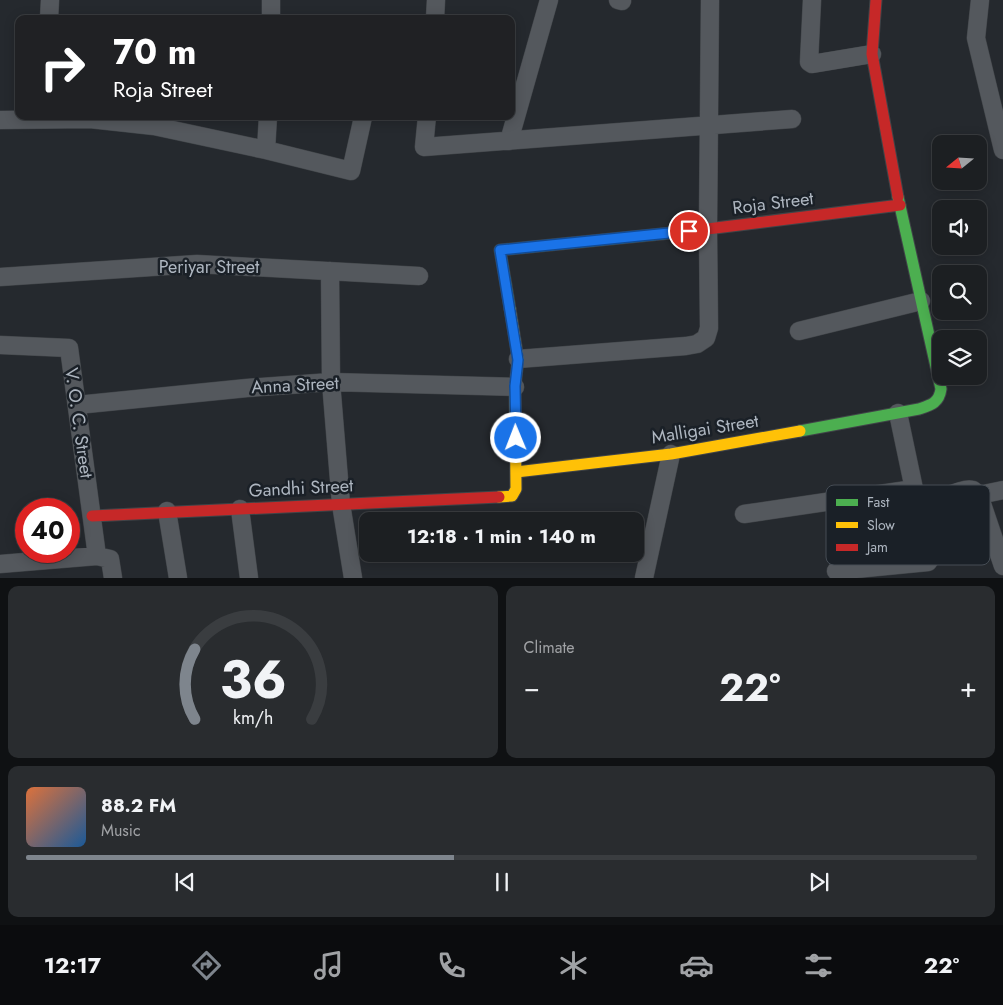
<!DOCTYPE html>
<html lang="en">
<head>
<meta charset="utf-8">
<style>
  :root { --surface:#1c1f22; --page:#292c2f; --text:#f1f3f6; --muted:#a0a2a5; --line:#3a3d40; --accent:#7e858d }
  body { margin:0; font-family:Jost,sans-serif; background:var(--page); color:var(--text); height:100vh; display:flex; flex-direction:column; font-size:19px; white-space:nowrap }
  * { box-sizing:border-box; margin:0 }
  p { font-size:16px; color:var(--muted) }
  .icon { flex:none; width:28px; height:28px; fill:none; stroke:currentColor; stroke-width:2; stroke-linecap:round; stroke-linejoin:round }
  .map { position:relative; height:578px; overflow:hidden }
  .sheet { display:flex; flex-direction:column; gap:8px; padding:8px; background:#0f1113; flex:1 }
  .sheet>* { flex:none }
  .banner { position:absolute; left:15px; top:15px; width:500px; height:105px; border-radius:10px; box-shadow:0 2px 12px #0003,0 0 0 1px var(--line); background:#202124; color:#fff; overflow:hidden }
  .needle { width:32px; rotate:252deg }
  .buttons { position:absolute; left:932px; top:135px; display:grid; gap:10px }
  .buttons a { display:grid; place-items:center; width:55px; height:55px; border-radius:10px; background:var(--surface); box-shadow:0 2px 12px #0003,0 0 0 1px var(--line); font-size:25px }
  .speed { position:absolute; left:15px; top:498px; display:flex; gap:10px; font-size:25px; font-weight:700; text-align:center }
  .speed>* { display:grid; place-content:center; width:65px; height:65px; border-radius:50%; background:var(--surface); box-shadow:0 2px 12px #0003,0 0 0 1px var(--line); line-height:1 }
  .speed .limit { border:8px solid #d22; background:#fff; color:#111 }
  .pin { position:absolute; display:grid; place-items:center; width:42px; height:42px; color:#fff; margin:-21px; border:2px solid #fff; border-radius:50%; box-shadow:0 1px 5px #0007 }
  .me { position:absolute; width:55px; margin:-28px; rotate:359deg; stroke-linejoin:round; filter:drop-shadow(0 0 4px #0008) }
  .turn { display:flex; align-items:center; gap:18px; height:105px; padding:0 15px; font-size:22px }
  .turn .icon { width:65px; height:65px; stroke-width:2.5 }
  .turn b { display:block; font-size:35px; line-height:42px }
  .big { font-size:38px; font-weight:700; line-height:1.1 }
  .sheet .tile { flex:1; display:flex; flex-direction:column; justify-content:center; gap:8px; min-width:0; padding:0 18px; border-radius:10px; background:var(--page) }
  .sheet .dial { align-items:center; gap:0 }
  .dial svg { height:130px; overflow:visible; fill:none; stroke:var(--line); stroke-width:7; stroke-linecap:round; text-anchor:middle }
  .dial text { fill:var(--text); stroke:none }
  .song { display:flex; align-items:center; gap:15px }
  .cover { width:60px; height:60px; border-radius:8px; background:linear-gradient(135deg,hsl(20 70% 55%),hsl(210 70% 35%)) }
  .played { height:5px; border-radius:2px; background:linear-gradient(90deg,var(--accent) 45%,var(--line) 45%) }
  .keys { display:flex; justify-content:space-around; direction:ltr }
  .heat { display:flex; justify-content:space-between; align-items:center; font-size:28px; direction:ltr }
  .sheet .tiles { flex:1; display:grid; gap:8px; grid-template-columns:1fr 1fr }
  .tile:last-child { grid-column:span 2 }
  .trip { position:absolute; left:359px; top:512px; width:285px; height:50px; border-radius:10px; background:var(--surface); box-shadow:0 2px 12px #0003,0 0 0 1px var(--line); font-weight:700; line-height:50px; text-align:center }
  .tab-bar { display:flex; height:80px; justify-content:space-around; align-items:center; background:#0b0c0e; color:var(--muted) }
  .tab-bar .icon { width:35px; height:35px }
  .tab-bar .on { color:var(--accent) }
  .tab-bar b { font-size:22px; color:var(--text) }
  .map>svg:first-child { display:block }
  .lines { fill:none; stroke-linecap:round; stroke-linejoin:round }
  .street-casing { stroke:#404448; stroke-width:19 }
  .fast-casing { stroke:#404448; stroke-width:13 }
  .slow-casing { stroke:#404448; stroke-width:13 }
  .jam-casing { stroke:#404448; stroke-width:13 }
  .street { stroke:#54585d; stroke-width:18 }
  .fast { stroke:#4caf50; stroke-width:11 }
  .slow { stroke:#ffc107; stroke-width:11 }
  .jam { stroke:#c62828; stroke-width:11 }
  .route-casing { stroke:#114b97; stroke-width:12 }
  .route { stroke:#1a73e8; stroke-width:9 }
  .labels { text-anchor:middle; stroke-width:5; stroke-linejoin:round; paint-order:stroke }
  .street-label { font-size:18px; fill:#aeb6c0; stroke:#1a2027 }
  .key { fill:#1a2027; stroke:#464d55; stroke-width:1 }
  .key-label { font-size:14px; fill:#aeb6c0 }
</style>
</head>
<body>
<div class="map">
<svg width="1003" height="578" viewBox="0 0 1003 578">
  <rect width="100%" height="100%" fill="#25292e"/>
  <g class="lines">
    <g class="street-casing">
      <path id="street" d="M 271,0 L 271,19
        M 618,0 L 622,1
        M 812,0 L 809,62 L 812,64 L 872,54
        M 980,0 L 976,38 L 1003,150
        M 49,19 L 50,0
        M 435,19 L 436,0
        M 268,116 L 266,150 L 351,171 L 363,117
        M 427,116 L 424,147 L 792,119
        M 0,120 L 90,119 L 154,126 L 266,150
        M 509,141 L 549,0
        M 330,271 L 331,382 L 341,504 L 353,578
        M 0,277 L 197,264 L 419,276
        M 799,331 L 921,301
        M 0,345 L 69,348 L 97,556 L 110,559 L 113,578
        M 518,359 L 686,346 L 697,344 L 706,338 L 709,328 L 708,229 L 710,0
        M 77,405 L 247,388 L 331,382 L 515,387
        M 898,413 L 914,489 C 925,506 944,496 961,491 C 964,490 969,489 973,490 C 973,490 979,495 979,495 L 1003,566
        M 979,495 L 1003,490
        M 240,509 L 249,578
        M 167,511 L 178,578
        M 744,514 L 914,489
        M 0,564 L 97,556
        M 836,571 L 928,562 L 933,555 L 925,499
        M 644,578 L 671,454"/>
    </g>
    <g class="fast-casing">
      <path id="fast" d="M 510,309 L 500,250 L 691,231
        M 800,431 L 919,409 C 931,405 939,403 941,389 L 898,197"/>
    </g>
    <g class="slow-casing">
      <path id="slow" d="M 516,472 L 671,454 L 800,431
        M 499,497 L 512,496 L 516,489 L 515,387 L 518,359 L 510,309"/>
    </g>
    <g class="jam-casing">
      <path id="jam" d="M 876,0 L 872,54 L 898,197
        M 691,231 L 900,205
        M 92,516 L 499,497"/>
    </g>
    <use href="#street" class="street"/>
    <use href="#fast" class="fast"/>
    <use href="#slow" class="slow"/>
    <use href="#jam" class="jam"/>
  </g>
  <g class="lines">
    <g class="route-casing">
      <path id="route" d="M 516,438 L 515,386 L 518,360 L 500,250 L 689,231"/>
    </g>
    <use href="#route" class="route"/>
  </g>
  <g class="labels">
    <g class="street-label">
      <text transform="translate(773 203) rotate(-7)" y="6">Roja Street</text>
      <text x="209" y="273">Periyar Street</text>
      <text transform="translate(295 385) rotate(-3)" y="6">Anna Street</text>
      <text transform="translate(79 423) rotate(82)" y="6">V. O. C. Street</text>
      <text transform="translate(705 429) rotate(-9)" y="6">Malligai Street</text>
      <text transform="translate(301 488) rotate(-3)" y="6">Gandhi Street</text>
    </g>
  </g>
  <rect x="826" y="485" width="164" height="80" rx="8" class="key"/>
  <rect x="836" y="499" width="22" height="7" fill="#4caf50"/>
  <rect x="836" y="522" width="22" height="6" fill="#ffc107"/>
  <rect x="836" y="544" width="22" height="7" fill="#c62828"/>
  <g class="key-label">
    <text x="867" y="507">Fast</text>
    <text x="867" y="530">Slow</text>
    <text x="867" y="552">Jam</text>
  </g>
</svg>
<div class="buttons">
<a><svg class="needle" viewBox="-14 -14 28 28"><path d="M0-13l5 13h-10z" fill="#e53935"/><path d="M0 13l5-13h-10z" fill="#a0a2a5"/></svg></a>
<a><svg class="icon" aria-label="sound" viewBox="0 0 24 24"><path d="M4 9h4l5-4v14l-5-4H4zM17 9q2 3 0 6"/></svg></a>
<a><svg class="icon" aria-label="search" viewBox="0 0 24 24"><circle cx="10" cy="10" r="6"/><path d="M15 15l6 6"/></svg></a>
<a><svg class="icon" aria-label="layers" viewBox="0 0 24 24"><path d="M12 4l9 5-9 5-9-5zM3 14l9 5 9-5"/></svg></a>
</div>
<div class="speed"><div class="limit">40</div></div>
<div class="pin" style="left:689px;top:231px;background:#d93025"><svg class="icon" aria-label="arrive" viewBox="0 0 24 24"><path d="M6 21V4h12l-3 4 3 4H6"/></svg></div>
<svg class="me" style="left:516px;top:438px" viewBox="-20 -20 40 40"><circle r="17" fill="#1a73e8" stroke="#fff" stroke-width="3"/><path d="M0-11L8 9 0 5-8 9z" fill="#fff"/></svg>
<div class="trip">12:18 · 1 min · 140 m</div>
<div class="banner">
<div class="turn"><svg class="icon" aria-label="right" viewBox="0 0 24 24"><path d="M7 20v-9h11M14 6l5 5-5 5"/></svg><div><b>70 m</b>Roja Street</div></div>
</div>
</div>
<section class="sheet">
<div class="tiles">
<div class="tile dial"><svg viewBox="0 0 100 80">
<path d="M14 69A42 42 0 1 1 86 69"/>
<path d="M14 69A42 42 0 0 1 14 26" stroke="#7e858d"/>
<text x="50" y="56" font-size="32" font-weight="700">36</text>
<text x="50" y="72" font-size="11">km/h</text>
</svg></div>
<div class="tile"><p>Climate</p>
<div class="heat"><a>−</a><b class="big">22°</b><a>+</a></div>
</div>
<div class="tile">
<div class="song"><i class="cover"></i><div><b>88.2 FM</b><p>Music</p></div></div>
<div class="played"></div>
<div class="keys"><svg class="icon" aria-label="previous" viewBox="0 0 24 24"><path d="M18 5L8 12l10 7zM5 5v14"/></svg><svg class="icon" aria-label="pause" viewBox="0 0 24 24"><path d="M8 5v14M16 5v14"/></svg><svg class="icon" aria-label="next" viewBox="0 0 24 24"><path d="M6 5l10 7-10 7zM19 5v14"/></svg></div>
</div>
</div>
</section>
<nav class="tab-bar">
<b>12:17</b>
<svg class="icon on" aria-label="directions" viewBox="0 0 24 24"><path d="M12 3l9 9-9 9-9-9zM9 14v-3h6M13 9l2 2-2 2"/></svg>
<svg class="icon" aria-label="music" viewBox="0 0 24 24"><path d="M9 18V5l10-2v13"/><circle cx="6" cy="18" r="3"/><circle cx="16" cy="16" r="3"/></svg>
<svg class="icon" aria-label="phone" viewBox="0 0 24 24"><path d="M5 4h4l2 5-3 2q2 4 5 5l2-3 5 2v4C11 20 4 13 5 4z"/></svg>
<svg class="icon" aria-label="climate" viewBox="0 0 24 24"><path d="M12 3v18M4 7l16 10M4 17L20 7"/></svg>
<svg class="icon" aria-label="car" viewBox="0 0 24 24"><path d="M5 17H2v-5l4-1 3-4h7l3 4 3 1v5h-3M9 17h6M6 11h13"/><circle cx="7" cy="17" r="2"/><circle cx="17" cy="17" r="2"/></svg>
<svg class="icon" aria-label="filters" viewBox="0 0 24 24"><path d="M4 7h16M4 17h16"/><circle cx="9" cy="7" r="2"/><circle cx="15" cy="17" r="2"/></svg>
<b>22°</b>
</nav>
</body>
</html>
